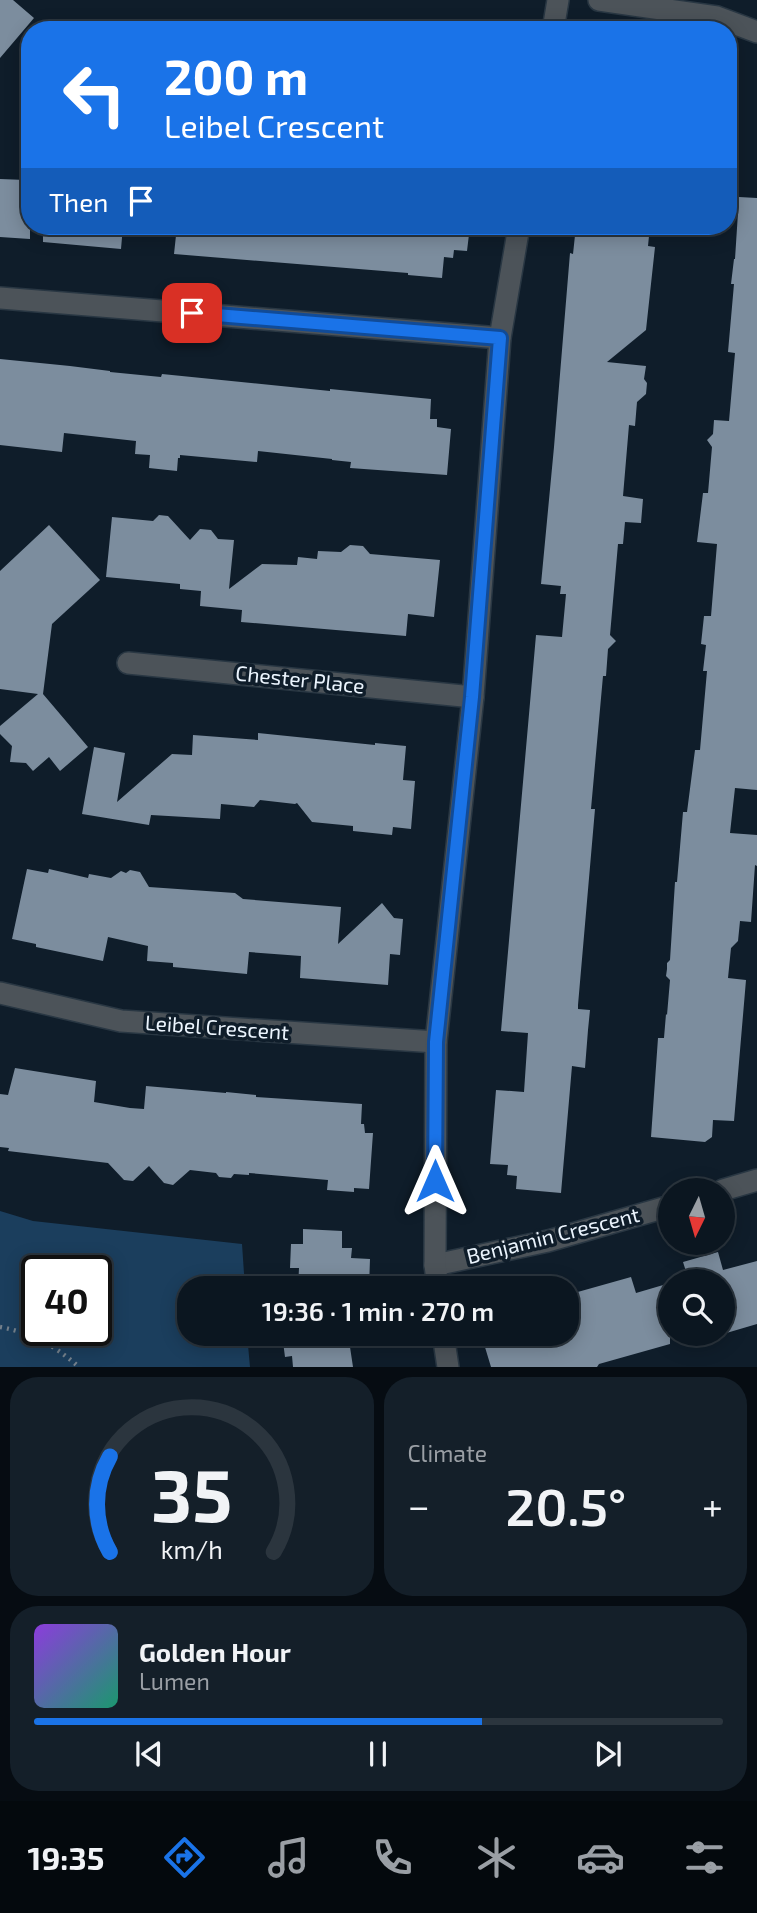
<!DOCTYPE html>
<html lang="en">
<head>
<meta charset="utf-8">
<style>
  :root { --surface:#0b1620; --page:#141f29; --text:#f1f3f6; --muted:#9a9fa5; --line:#2b353e; --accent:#1a73e8 }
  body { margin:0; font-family:"Exo 2",sans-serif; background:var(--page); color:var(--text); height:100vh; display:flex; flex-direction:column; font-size:26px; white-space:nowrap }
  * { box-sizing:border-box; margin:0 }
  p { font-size:23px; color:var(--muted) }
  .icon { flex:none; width:38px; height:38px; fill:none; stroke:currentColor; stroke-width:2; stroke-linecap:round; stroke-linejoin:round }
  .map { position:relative; height:1367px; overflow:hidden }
  .drawer { display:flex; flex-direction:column; gap:10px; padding:10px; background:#060c12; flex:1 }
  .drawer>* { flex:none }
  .guide { position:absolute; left:21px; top:21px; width:716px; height:214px; border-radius:28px; box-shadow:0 4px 18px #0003,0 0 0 2px var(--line); background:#1a73e8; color:#fff; overflow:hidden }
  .needle { width:46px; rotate:185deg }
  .buttons { position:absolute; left:658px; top:1178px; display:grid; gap:14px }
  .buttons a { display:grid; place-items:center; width:77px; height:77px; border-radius:50%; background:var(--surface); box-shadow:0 4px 18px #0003,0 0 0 2px var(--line); font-size:35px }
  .speed { position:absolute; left:21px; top:1255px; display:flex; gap:14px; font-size:35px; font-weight:700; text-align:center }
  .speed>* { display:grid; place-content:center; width:91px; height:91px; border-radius:50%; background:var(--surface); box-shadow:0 4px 18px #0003,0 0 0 2px var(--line); line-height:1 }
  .speed .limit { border:4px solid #111; border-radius:10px; background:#fff; color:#111 }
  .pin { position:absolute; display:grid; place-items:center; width:60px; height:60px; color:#fff; margin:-30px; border-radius:14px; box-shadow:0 4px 10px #0006 }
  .me { position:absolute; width:77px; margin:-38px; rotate:0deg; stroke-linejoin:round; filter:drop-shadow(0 0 5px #0008) }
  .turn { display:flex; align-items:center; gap:24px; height:147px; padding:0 28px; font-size:32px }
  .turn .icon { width:91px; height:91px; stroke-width:2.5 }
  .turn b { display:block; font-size:49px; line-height:60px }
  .then { display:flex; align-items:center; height:66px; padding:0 28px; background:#0003; gap:14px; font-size:26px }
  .big { font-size:52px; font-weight:600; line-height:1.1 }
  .drawer .widget { flex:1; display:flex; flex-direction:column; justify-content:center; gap:10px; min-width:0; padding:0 24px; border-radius:28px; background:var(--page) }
  .drawer .dial { align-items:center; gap:0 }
  .dial svg { height:182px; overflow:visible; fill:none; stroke:var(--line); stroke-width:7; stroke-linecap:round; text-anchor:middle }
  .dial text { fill:var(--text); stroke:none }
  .song { display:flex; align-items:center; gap:21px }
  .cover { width:84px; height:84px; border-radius:10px; background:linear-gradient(135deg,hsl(270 70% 55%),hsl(160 70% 35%)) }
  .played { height:7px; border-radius:4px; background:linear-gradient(90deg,var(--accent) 65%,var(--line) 65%) }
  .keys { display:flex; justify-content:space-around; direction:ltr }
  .heat { display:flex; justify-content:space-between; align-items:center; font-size:38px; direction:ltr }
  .drawer .tiles { flex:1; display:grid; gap:10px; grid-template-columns:1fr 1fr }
  .widget:last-child { grid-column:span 2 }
  .trip { position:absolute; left:177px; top:1276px; width:402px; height:70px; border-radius:28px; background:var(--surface); box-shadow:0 4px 18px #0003,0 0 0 2px var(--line); font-weight:600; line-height:70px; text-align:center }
  .dock { display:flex; height:112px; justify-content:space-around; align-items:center; background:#04090d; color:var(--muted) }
  .dock .icon { width:49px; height:49px }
  .dock .current { color:var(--accent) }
  .dock b { font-size:32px; color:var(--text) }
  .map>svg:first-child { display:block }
  .green { fill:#1b3e5d; fill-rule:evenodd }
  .building { fill:#7c8d9e }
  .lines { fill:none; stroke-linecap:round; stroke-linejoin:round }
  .minor-casing { stroke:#293743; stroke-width:24 }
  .tertiary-casing { stroke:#293743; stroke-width:24 }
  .path { stroke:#75818c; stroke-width:4.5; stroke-dasharray:2 5; stroke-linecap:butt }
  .minor { stroke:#4c5359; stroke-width:21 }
  .tertiary { stroke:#4c5359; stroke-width:21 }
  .route-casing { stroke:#114b97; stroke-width:18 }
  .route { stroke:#1a73e8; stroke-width:12 }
  .labels { text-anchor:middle; stroke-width:7; stroke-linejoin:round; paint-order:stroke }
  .street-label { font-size:21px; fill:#ebf4fd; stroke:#0f1d2a }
</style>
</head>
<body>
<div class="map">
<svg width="757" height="1367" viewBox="0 0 757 1367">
  <rect width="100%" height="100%" fill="#0f1d2a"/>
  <path class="green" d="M 0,1211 L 33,1221 L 242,1244 L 245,1288 L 189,1288 L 189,1334 L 247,1334 L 250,1367 L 0,1367 ZM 37,1270 L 96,1270 L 96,1330 L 37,1330 Z"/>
  <path class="building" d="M 0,0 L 13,0 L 34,18 L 0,58 Z
    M 0,179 L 26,180 L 26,193 L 30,193 L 30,239 L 0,237 Z
    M 739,197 L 757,198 L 757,790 L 735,788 L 730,833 L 757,835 L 757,866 L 755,865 L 751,922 L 740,921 L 738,941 L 731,948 L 728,978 L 746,980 L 734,1121 L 713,1120 L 712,1137 L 705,1142 L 651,1137 L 658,1038 L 664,1038 L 666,1014 L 667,1015 L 670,980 L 666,976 L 667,969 L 667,963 L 670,960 L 675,882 L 677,882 L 683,812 L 687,812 L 695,750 L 700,750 L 707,671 L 703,671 L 706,645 L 701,644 L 704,616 L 711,616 L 717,544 L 697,542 L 703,493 L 708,493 L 712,447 L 707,440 L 713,434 L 714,420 L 729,421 L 735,353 L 728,352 L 734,284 L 731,284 L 734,259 L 735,259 Z
    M 43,226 L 123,226 L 121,249 L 43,242 Z
    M 177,226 L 470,226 L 467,251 L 454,250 L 453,258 L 444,257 L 442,278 L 408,275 L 408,273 L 174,254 Z
    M 576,226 L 650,226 L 648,246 L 655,247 L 646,330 L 607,362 L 646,366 L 644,379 L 647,383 L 646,394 L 637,402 L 635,426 L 629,425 L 623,496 L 643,499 L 641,523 L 625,522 L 623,544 L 618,544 L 610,635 L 616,641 L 608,649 L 606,676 L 603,676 L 591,809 L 595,809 L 578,1005 L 578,1009 L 590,1010 L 588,1030 L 585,1068 L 572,1066 L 561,1193 L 516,1189 L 517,1176 L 507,1175 L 508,1165 L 490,1164 L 496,1090 L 524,1092 L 528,1033 L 501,1031 L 536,635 L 562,637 L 566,594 L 560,594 L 561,586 L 541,584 L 554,447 L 570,253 L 573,254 Z
    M 0,359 L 70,366 L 110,371 L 110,372 L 161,377 L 162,374 L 330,391 L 330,389 L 431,399 L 430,419 L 437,419 L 437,427 L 451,429 L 447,475 L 350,468 L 351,462 L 332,460 L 332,459 L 258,451 L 257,462 L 180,455 L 180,458 L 178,458 L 177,471 L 149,468 L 150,455 L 135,454 L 136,441 L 64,433 L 62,452 L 0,445 Z
    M 159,515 L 168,516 L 190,540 L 200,529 L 211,530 L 218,539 L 234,540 L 229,589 L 262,564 L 297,565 L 298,557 L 317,559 L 318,551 L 341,552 L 350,545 L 363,546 L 370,554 L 440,560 L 434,617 L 408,614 L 406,636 L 241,622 L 242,610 L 200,606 L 201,591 L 180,589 L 180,584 L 106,577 L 112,517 L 153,521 Z
    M 49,525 L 100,580 L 52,624 L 43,694 L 88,747 L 60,771 L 49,757 L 33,771 L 26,763 L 10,762 L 12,746 L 0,734 L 0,726 L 38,694 L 0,689 L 0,571 Z
    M 258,733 L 375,745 L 375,743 L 406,746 L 403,780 L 415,781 L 411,829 L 393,827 L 392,835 L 353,831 L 353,826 L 312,822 L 297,803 L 295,804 L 260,800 L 254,807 L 221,804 L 220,819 L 151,815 L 149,825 L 82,814 L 94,747 L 125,753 L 117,802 L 172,754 L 192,755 L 193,735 L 258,740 Z
    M 27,869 L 48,873 L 49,869 L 88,878 L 89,874 L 111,878 L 121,871 L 126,873 L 130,870 L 140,872 L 149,887 L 235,893 L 243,899 L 341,907 L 338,944 L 382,903 L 394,918 L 403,919 L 400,955 L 390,954 L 388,985 L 300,978 L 301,956 L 249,952 L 247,974 L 173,967 L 173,963 L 147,961 L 148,946 L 108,937 L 103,961 L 36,947 L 36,944 L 12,939 Z
    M 15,1068 L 96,1081 L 94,1102 L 130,1108 L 144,1109 L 146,1086 L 226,1093 L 226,1092 L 256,1095 L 256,1097 L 362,1104 L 361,1124 L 364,1124 L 365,1133 L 373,1133 L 369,1189 L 354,1188 L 354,1192 L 327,1190 L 328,1180 L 249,1173 L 249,1175 L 234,1174 L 231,1178 L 219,1177 L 216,1173 L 190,1170 L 173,1185 L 164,1183 L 149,1166 L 133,1181 L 124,1180 L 108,1163 L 8,1151 L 9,1148 L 0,1147 L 0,1094 L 8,1095 Z
    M 303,1229 L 342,1231 L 342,1248 L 352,1248 L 351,1258 L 370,1259 L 369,1288 L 298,1288 L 299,1268 L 290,1268 L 291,1244 L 303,1244 Z
    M 718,1252 L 723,1270 L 757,1261 L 757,1324 L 723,1334 L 723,1281 L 689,1281 L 683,1262 Z
    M 631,1277 L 636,1293 L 670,1283 L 670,1344 L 599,1364 L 597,1367 L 491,1367 L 481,1334 L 567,1334 L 567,1295 Z
    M 282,1334 L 351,1334 L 352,1347 L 350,1347 L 353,1367 L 293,1367 L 292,1356 L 285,1357 Z"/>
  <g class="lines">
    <g class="minor-casing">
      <path id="minor" d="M 599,0 L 717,17 L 757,32
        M 0,298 L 500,338
        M 128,663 L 473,697
        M 0,993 L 121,1021 L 436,1042
        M 723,1190 L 757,1180
        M 435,1265 L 548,1241 L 670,1206"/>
    </g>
    <g class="tertiary-casing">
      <path id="tertiary" d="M 553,30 L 558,0
        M 438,1288 L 435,1265 L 436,1042 L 473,697 L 500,338 L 519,226
        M 443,1334 L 448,1367"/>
    </g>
    <path class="path" d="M 0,1327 C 32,1333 54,1345 79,1367"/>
    <use href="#minor" class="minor"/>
    <use href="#tertiary" class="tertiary"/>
  </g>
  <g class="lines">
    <g class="route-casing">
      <path id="route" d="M 192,313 L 500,338 L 472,697 L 436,1042 L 435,1181"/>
    </g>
    <use href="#route" class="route"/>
  </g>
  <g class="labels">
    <g class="street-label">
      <text transform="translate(300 680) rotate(6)" y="7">Chester Place</text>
      <text transform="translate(217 1028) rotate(4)" y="7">Leibel Crescent</text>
      <text transform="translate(553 1236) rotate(-14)" y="7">Benjamin Crescent</text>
    </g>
  </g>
</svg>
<div class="buttons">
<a><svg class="needle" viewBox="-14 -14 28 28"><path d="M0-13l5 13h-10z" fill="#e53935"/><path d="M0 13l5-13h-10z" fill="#9a9fa5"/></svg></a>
<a><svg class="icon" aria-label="search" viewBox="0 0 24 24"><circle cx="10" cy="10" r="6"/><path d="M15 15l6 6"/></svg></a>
</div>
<div class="speed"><div class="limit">40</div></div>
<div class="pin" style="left:192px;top:313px;background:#d93025"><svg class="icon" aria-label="arrive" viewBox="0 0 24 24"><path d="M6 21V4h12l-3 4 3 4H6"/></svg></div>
<svg class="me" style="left:435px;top:1181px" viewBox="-20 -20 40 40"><path d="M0-17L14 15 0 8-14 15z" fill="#1a73e8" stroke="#fff" stroke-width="4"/></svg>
<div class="trip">19:36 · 1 min · 270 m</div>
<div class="guide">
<div class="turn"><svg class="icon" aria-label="left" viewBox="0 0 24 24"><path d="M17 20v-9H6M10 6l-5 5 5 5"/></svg><div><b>200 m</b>Leibel Crescent</div></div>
<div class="then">Then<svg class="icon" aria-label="arrive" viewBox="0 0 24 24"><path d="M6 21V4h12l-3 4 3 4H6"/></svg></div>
</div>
</div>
<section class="drawer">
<div class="tiles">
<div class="widget dial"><svg viewBox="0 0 100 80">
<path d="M14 69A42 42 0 1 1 86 69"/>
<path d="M14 69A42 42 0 0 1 14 27" stroke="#1a73e8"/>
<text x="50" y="56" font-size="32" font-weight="700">35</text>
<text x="50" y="72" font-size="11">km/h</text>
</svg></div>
<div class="widget"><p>Climate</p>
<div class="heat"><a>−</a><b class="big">20.5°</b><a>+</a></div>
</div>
<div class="widget">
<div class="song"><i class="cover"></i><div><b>Golden Hour</b><p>Lumen</p></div></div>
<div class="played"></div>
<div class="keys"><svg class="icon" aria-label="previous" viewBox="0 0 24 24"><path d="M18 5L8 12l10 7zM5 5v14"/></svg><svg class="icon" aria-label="pause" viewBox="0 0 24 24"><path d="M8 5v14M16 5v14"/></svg><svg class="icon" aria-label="next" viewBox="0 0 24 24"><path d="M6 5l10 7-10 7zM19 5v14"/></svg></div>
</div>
</div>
</section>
<nav class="dock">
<b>19:35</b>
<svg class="icon current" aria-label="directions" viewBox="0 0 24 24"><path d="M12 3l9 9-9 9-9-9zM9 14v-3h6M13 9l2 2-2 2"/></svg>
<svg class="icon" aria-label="music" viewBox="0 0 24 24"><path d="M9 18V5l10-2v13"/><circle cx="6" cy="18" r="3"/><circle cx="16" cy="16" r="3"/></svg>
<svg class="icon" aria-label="phone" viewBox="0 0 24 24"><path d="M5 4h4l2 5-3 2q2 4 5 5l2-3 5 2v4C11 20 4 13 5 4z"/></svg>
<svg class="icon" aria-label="climate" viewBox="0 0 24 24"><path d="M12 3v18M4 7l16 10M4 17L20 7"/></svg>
<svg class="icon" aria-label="car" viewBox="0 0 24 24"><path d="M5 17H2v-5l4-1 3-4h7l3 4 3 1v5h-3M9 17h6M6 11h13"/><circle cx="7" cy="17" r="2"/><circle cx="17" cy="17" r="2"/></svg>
<svg class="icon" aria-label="filters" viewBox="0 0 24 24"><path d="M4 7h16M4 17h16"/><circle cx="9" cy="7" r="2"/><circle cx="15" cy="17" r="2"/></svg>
</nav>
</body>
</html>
